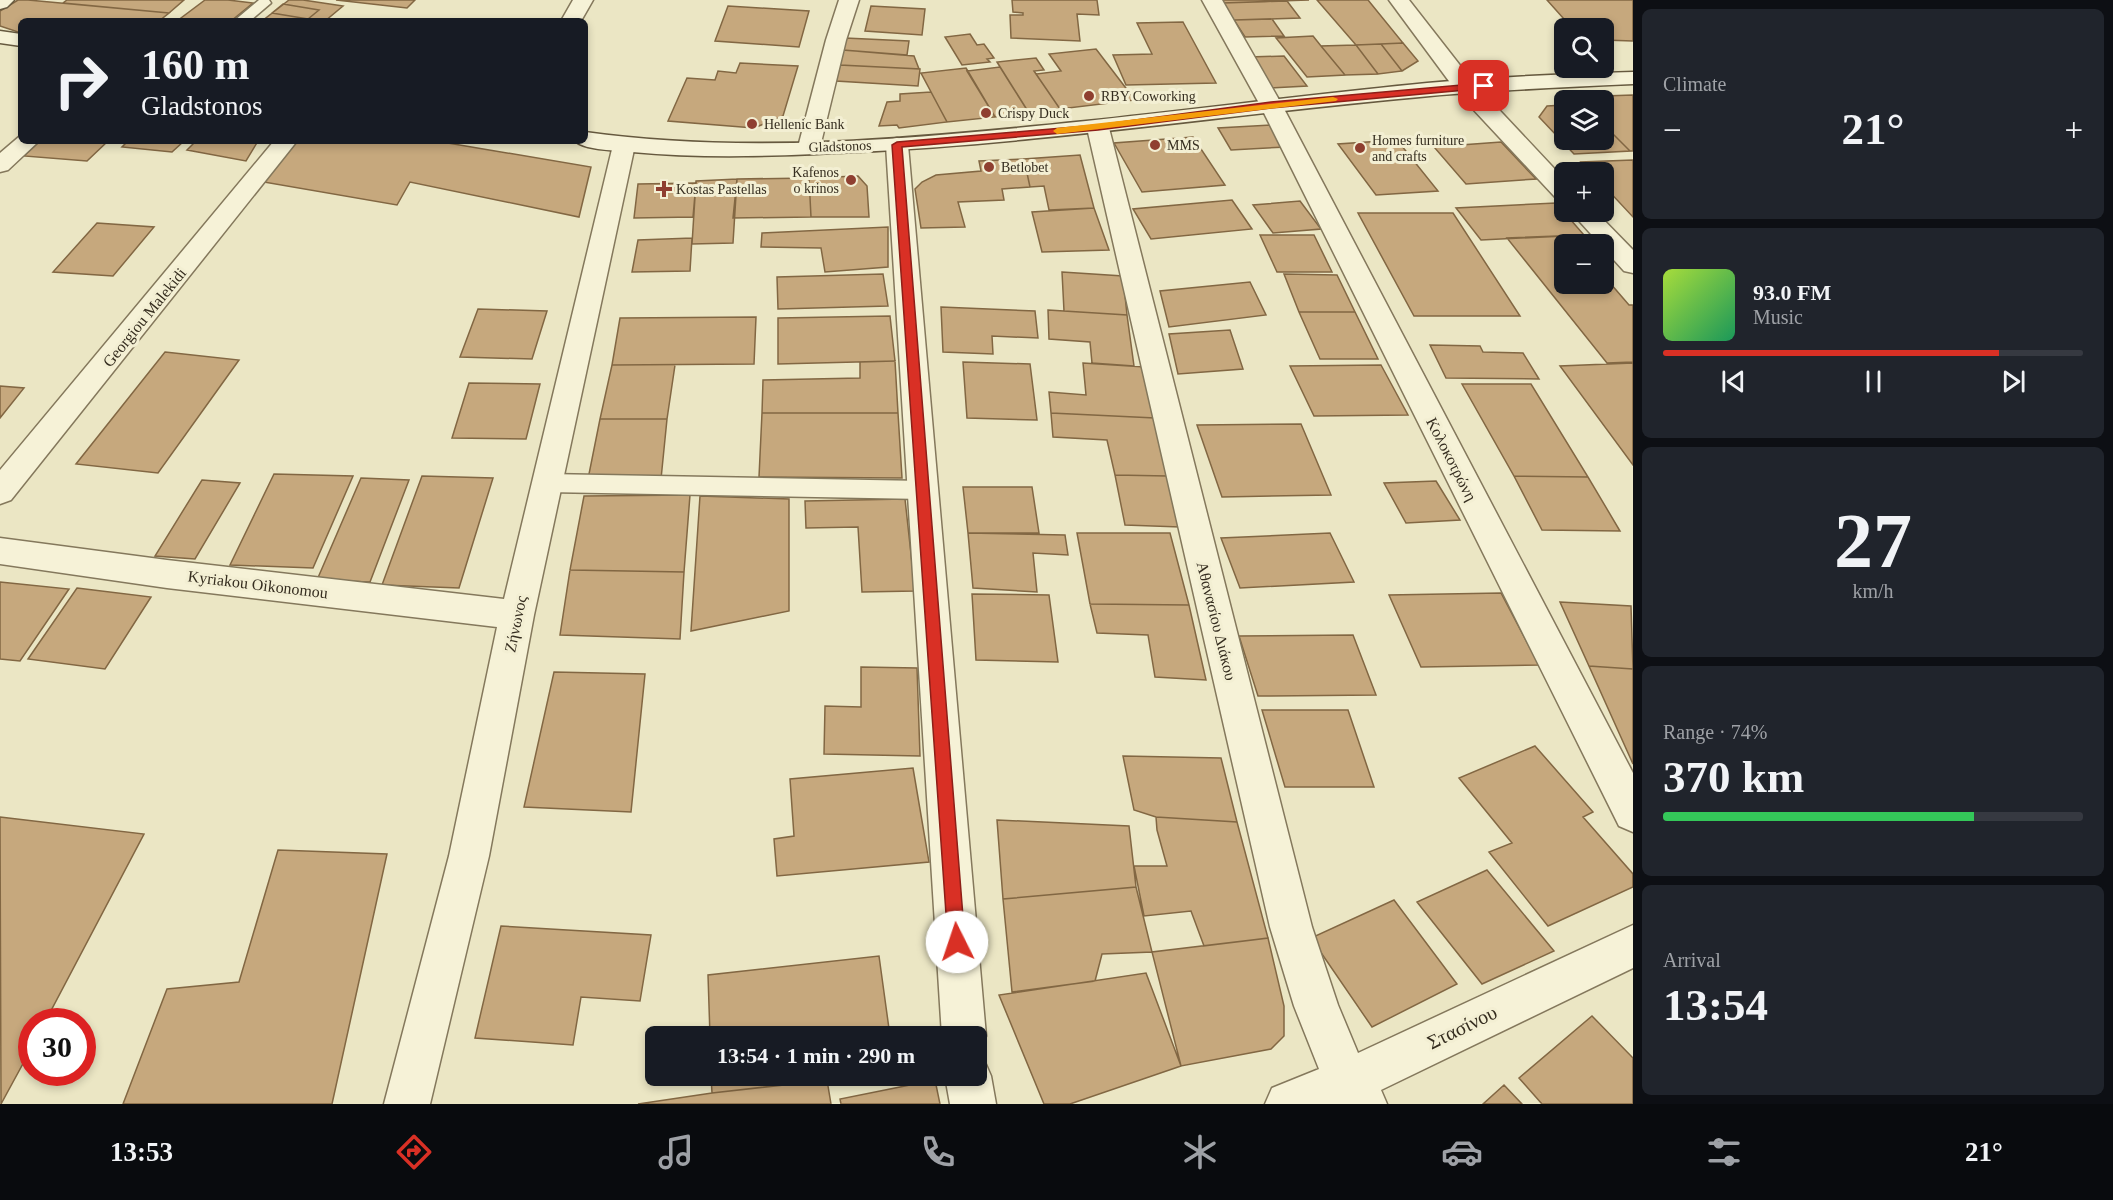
<!DOCTYPE html>
<html lang="en">
<head>
<meta charset="utf-8">
<style>
  :root { --surface:#171b24; --page:#20242c; --text:#f1f3f6; --muted:#9ea1a6; --line:#363941; --accent:#d93025 }
  body { margin:0; font-family:Georgia,serif; background:var(--page); color:var(--text); height:100vh; display:flex; flex-direction:column; font-size:22px; white-space:nowrap }
  * { box-sizing:border-box; margin:0 }
  p { font-size:20px; color:var(--muted) }
  .icon { flex:none; width:33px; height:33px; fill:none; stroke:currentColor; stroke-width:2; stroke-linecap:round; stroke-linejoin:round }
  .map { position:relative; flex:1; overflow:hidden }
  .sheet { display:flex; flex-direction:column; gap:9px; padding:9px; background:#0d0f14; width:480px }
  .sheet>* { flex:none }
  .banner { position:absolute; left:18px; top:18px; width:570px; height:126px; border-radius:9px; box-shadow:0 3px 9px #0003; background:#171b24; color:var(--text); overflow:hidden }
  .controls { position:absolute; left:1554px; top:18px; display:grid; gap:12px }
  .controls a { display:grid; place-items:center; width:60px; height:60px; border-radius:9px; background:var(--surface); box-shadow:0 3px 9px #0003; font-size:30px }
  .speed { position:absolute; left:18px; top:1008px; display:flex; gap:12px; font-size:30px; font-weight:700; text-align:center }
  .speed>* { display:grid; place-content:center; width:78px; height:78px; border-radius:50%; background:var(--surface); box-shadow:0 3px 9px #0003; line-height:1 }
  .speed .limit { border:9px solid #d22; background:#fff; color:#111 }
  .pin { position:absolute; display:grid; place-items:center; width:51px; height:51px; color:#fff; margin:-26px; border-radius:12px; box-shadow:0 3px 9px #0006 }
  .me { position:absolute; width:66px; margin:-33px; rotate:356deg; stroke-linejoin:round; filter:drop-shadow(0 0 4px #0008) }
  .turn { display:flex; align-items:center; gap:21px; height:126px; padding:0 24px; font-size:27px }
  .turn .icon { width:78px; height:78px; stroke-width:2.5 }
  .turn b { display:block; font-size:42px; line-height:51px }
  .big { font-size:45px; font-weight:700; line-height:1.1 }
  .sheet .widget { flex:1; display:flex; flex-direction:column; justify-content:center; gap:9px; min-width:0; padding:0 21px; border-radius:9px; background:var(--page) }
  .sheet .dial { align-items:center; gap:0 }
  .dial b { font-size:78px; line-height:1 }
  .song { display:flex; align-items:center; gap:18px }
  .cover { width:72px; height:72px; border-radius:9px; background:linear-gradient(135deg,hsl(80 70% 55%),hsl(150 70% 35%)) }
  .played { height:6px; border-radius:3px; background:linear-gradient(90deg,var(--accent) 80%,var(--line) 80%) }
  .keys { display:flex; justify-content:space-around; direction:ltr }
  .heat { display:flex; justify-content:space-between; align-items:center; font-size:33px; direction:ltr }
  .charge { height:9px; border-radius:4px; background:linear-gradient(90deg,#34c759 74%,var(--line) 0) }
  .trip { position:absolute; left:645px; top:1026px; width:342px; height:60px; border-radius:9px; background:var(--surface); box-shadow:0 3px 9px #0003; font-weight:700; line-height:60px; text-align:center }
  .dock { display:flex; height:96px; justify-content:space-around; align-items:center; background:#090b0e; color:var(--muted) }
  .dock .icon { width:42px; height:42px }
  .dock .on { color:var(--accent) }
  .dock b { font-size:27px; color:var(--text) }
  main { display:flex; flex:1; min-height:0 }
  .map>svg:first-child { display:block }
  .building { fill:#c6a87d; stroke:#826743; stroke-width:1.5 }
  .lines { fill:none; stroke-linecap:round; stroke-linejoin:round }
  .lane-casing { stroke:#84785c; stroke-width:3 }
  .street-casing { stroke:#84785c; stroke-width:3 }
  .secondary-casing { stroke:#66593f; stroke-width:3 }
  .lane { fill:#f6f2d7; fill-rule:evenodd }
  .street { fill:#f6f2d7; fill-rule:evenodd }
  .secondary { fill:#f6f2d7; fill-rule:evenodd }
  .route { fill:#d93025; stroke:#8d1f18; stroke-width:1.5 }
  .slow { fill:#f59e0b }
  .poi-dot { fill:#8f3f30; stroke:#f3efd3; stroke-width:2 }
  .labels { text-anchor:middle; stroke-width:6; stroke-linejoin:round; paint-order:stroke }
  .far-poi-label { font-size:14px; fill:#352d1f; stroke:#f3efd3; text-anchor:start }
  .far-street-label { font-size:14px; fill:#352d1f; stroke:#f3efd3 }
  .street-label { font-size:16px; fill:#352d1f; stroke:#f3efd3 }
  .near-street-label { font-size:20px; fill:#352d1f; stroke:#f3efd3 }
</style>
</head>
<body>
<main>
<div class="map">
<svg width="1633" height="1104" viewBox="0 0 1633 1104">
  <rect width="100%" height="100%" fill="#ebe6c4"/>
  <path class="building" d="M 18,0 L 28,0 L 169,13 L 159,21 L 21,21 L 21,33 L 0,26 L 0,11 Z
    M 67,0 L 184,0 L 169,13 L 63,3 Z
    M 205,0 L 228,0 L 253,3 L 231,21 L 177,21 Z
    M 289,0 L 303,0 L 343,6 L 325,21 L 262,21 Z
    M 336,0 L 415,0 L 407,8 Z
    M 1012,0 L 1097,0 L 1099,15 L 1077,14 L 1080,41 L 1011,38 L 1010,15 L 1023,15 L 1023,13 L 1013,12 Z
    M 1220,0 L 1309,0 L 1222,3 Z
    M 1317,0 L 1368,0 L 1403,43 L 1356,45 Z
    M 1547,0 L 1633,0 L 1633,41 L 1604,40 L 1604,28 L 1572,28 Z
    M 1287,1 L 1300,18 L 1234,20 L 1222,3 Z
    M 283,4 L 319,10 L 308,19 L 272,13 Z
    M 728,6 L 809,11 L 799,47 L 715,41 Z
    M 871,6 L 925,9 L 922,35 L 865,31 Z
    M 1272,19 L 1284,36 L 1245,37 L 1234,20 Z
    M 1183,22 L 1216,83 L 1126,85 L 1113,55 L 1152,54 L 1137,23 Z
    M 970,34 L 977,45 L 984,44 L 994,58 L 987,59 L 990,62 L 962,65 L 945,37 Z
    M 1313,36 L 1321,46 L 1345,75 L 1307,77 L 1276,38 Z
    M 845,38 L 909,41 L 907,55 L 843,50 Z
    M 1403,43 L 1418,61 L 1402,71 L 1381,44 Z
    M 1381,44 L 1402,71 L 1378,74 L 1356,45 Z
    M 1356,45 L 1378,74 L 1345,75 L 1321,46 Z
    M 1096,49 L 1135,100 L 1060,109 L 1036,74 L 1061,71 L 1049,54 Z
    M 843,50 L 914,56 L 919,69 L 840,65 Z
    M 1284,56 L 1307,86 L 1270,88 L 1249,57 Z
    M 1036,58 L 1044,70 L 1034,71 L 1060,109 L 1029,113 L 997,62 Z
    M 740,63 L 798,66 L 783,116 L 754,128 L 668,121 L 687,78 L 715,80 L 718,71 L 736,73 Z
    M 840,65 L 920,69 L 918,86 L 836,81 Z
    M 1000,67 L 1010,83 L 1029,113 L 995,117 L 967,71 Z
    M 966,68 L 995,117 L 947,122 L 921,73 Z
    M 931,92 L 947,122 L 899,128 L 897,125 L 879,126 L 887,102 L 900,101 L 900,94 Z
    M 1633,95 L 1633,151 L 1630,151 L 1604,125 L 1604,100 L 1579,100 L 1576,97 Z
    M 1564,105 L 1564,140 L 1604,140 L 1604,125 L 1630,151 L 1574,154 L 1539,117 L 1547,106 Z
    M 1271,125 L 1286,147 L 1231,150 L 1218,128 Z
    M 1193,137 L 1225,185 L 1142,192 L 1114,143 Z
    M 1397,140 L 1438,191 L 1376,195 L 1338,144 Z
    M 40,141 L 108,141 L 87,161 L 24,156 Z
    M 128,141 L 184,141 L 172,152 L 122,147 Z
    M 196,141 L 258,141 L 246,161 L 187,150 Z
    M 287,141 L 436,141 L 591,167 L 579,217 L 410,182 L 397,205 L 258,181 Z
    M 1501,142 L 1536,179 L 1466,184 L 1434,147 Z
    M 1080,155 L 1094,208 L 1049,210 L 1044,186 L 1030,187 L 1024,159 Z
    M 1024,159 L 1030,187 L 1002,189 L 1004,200 L 958,202 L 965,227 L 921,228 L 915,189 L 922,182 L 936,175 L 981,171 L 979,161 Z
    M 1633,160 L 1633,217 L 1604,186 L 1604,172 L 1591,172 L 1581,162 Z
    M 858,176 L 867,186 L 869,217 L 811,217 L 809,178 Z
    M 809,178 L 811,217 L 733,218 L 737,179 Z
    M 737,179 L 733,243 L 692,244 L 696,181 Z
    M 696,183 L 693,217 L 634,218 L 638,184 Z
    M 1232,200 L 1252,229 L 1151,239 L 1133,209 Z
    M 1300,201 L 1321,229 L 1273,233 L 1253,205 Z
    M 1556,203 L 1584,235 L 1481,240 L 1456,208 Z
    M 1094,208 L 1109,250 L 1042,252 L 1032,212 Z
    M 1358,213 L 1453,213 L 1520,316 L 1414,316 Z
    M 97,223 L 154,227 L 113,276 L 53,272 Z
    M 888,227 L 888,267 L 825,272 L 821,248 L 761,247 L 762,233 Z
    M 1260,235 L 1314,235 L 1332,272 L 1277,272 Z
    M 1584,235 L 1592,244 L 1564,244 L 1564,284 L 1604,284 L 1604,276 L 1629,305 L 1633,305 L 1633,362 L 1607,363 L 1507,238 Z
    M 692,238 L 690,271 L 632,272 L 638,240 Z
    M 1062,272 L 1123,276 L 1127,315 L 1064,311 Z
    M 883,274 L 888,306 L 778,309 L 777,277 Z
    M 1284,274 L 1337,275 L 1355,312 L 1299,312 Z
    M 1250,282 L 1266,315 L 1169,327 L 1160,291 Z
    M 941,307 L 1035,311 L 1038,338 L 992,336 L 993,354 L 943,352 Z
    M 478,309 L 547,311 L 532,359 L 460,357 Z
    M 1048,310 L 1127,315 L 1134,366 L 1092,363 L 1090,342 L 1049,339 Z
    M 1299,312 L 1355,312 L 1378,359 L 1320,359 Z
    M 890,316 L 895,361 L 778,364 L 778,318 Z
    M 756,317 L 754,364 L 612,365 L 620,318 Z
    M 1230,330 L 1243,369 L 1178,374 L 1169,334 Z
    M 1430,345 L 1480,346 L 1483,352 L 1523,353 L 1539,379 L 1446,378 Z
    M 165,352 L 239,360 L 158,473 L 76,464 Z
    M 895,361 L 898,413 L 762,413 L 763,380 L 860,378 L 860,362 Z
    M 963,362 L 1030,364 L 1037,420 L 967,418 Z
    M 1083,363 L 1145,367 L 1155,418 L 1051,413 L 1049,392 L 1086,395 Z
    M 1633,363 L 1633,465 L 1560,366 Z
    M 612,365 L 675,365 L 667,419 L 600,419 Z
    M 1381,365 L 1408,415 L 1314,416 L 1290,366 Z
    M 469,383 L 540,384 L 526,439 L 452,438 Z
    M 1462,384 L 1531,384 L 1588,477 L 1514,476 Z
    M 0,386 L 24,388 L 0,418 Z
    M 762,413 L 898,413 L 902,478 L 759,477 Z
    M 1051,413 L 1155,418 L 1167,476 L 1115,475 L 1107,440 L 1053,437 Z
    M 600,419 L 667,419 L 661,479 L 588,479 Z
    M 1301,424 L 1331,495 L 1222,497 L 1197,425 Z
    M 274,474 L 353,476 L 313,568 L 230,565 Z
    M 1115,475 L 1167,476 L 1180,527 L 1125,525 Z
    M 422,476 L 493,478 L 459,588 L 382,585 Z
    M 1514,476 L 1588,477 L 1620,531 L 1542,530 Z
    M 361,478 L 409,480 L 370,582 L 317,580 Z
    M 202,480 L 240,483 L 195,559 L 155,556 Z
    M 1436,481 L 1460,520 L 1406,523 L 1384,483 Z
    M 963,487 L 1032,487 L 1039,533 L 968,533 Z
    M 690,495 L 684,572 L 570,570 L 584,496 Z
    M 700,496 L 789,499 L 789,611 L 691,631 Z
    M 905,499 L 915,591 L 862,592 L 858,527 L 806,528 L 805,501 Z
    M 968,533 L 1065,535 L 1068,555 L 1033,553 L 1037,592 L 973,588 Z
    M 1077,533 L 1170,533 L 1189,605 L 1090,604 Z
    M 1330,533 L 1354,582 L 1240,588 L 1221,538 Z
    M 570,570 L 684,572 L 680,639 L 560,635 Z
    M 0,582 L 69,589 L 20,661 L 0,659 Z
    M 77,588 L 151,597 L 105,669 L 28,659 Z
    M 1501,593 L 1539,665 L 1421,667 L 1389,595 Z
    M 972,594 L 1049,595 L 1058,662 L 976,660 Z
    M 1560,602 L 1631,606 L 1633,669 L 1589,666 Z
    M 1090,604 L 1189,605 L 1206,680 L 1155,677 L 1148,635 L 1097,633 Z
    M 1353,635 L 1376,695 L 1258,696 L 1239,636 Z
    M 1589,666 L 1633,669 L 1633,764 Z
    M 861,667 L 917,668 L 920,756 L 824,754 L 825,706 L 861,707 Z
    M 554,672 L 645,674 L 631,812 L 524,807 Z
    M 1262,710 L 1348,710 L 1374,787 L 1285,787 Z
    M 1535,746 L 1593,812 L 1583,817 L 1633,874 L 1633,887 L 1548,926 L 1489,852 L 1512,843 L 1459,778 Z
    M 1123,756 L 1221,758 L 1237,822 L 1156,817 L 1134,810 Z
    M 913,768 L 929,862 L 777,876 L 774,839 L 794,836 L 790,779 Z
    M 0,817 L 144,834 L 45,1022 L 32,1022 L 32,1047 L 1,1104 Z
    M 1156,817 L 1237,822 L 1268,938 L 1204,946 L 1191,911 L 1144,916 L 1134,866 L 1167,866 L 1157,830 Z
    M 997,820 L 1129,826 L 1136,887 L 1003,899 Z
    M 278,850 L 387,854 L 332,1104 L 123,1104 L 167,989 L 239,982 Z
    M 1487,870 L 1554,951 L 1482,984 L 1417,902 Z
    M 1136,887 L 1152,952 L 1102,954 L 1095,981 L 1012,992 L 1003,899 Z
    M 1394,900 L 1457,984 L 1372,1027 L 1311,938 Z
    M 501,926 L 651,935 L 640,1001 L 581,997 L 573,1045 L 475,1038 Z
    M 1268,938 L 1284,1006 L 1284,1036 L 1271,1049 L 1181,1066 L 1152,952 Z
    M 879,956 L 890,1036 L 710,1036 L 708,975 Z
    M 1146,973 L 1181,1066 L 1070,1104 L 1044,1104 L 999,995 Z
    M 1592,1016 L 1633,1058 L 1633,1104 L 1542,1104 L 1519,1078 Z
    M 711,1076 L 864,1076 L 712,1093 Z
    M 827,1080 L 831,1104 L 638,1104 L 712,1093 Z
    M 935,1080 L 940,1104 L 841,1104 L 840,1099 Z
    M 1504,1085 L 1522,1104 L 1483,1104 Z"/>
  <g class="lines">
    <g class="lane-casing">
      <path id="lane" d="M 259,0 L 269,0 L 271,3 L 250,21 L 234,21 Z
        M 547,474 L 923,481 L 931,484 L 934,490 L 931,496 L 923,499 L 547,492 L 539,489 L 536,483 L 539,477 Z"/>
    </g>
    <g class="street-casing">
      <path id="street" d="M 573,0 L 593,0 L 581,21 L 561,21 Z
        M 839,0 L 859,0 L 846,40 L 820,147 L 817,152 L 809,154 L 801,152 L 798,147 L 826,40 Z
        M 1202,0 L 1222,0 L 1282,105 L 1633,773 L 1633,832 L 1619,826 L 1260,105 Z
        M 1389,0 L 1409,0 L 1473,82 L 1564,179 L 1564,199 L 1555,197 L 1457,92 Z
        M 1098,121 L 1106,123 L 1109,128 L 1312,927 L 1338,1005 L 1358,1053 L 1633,925 L 1633,968 L 1381,1090 L 1387,1104 L 1265,1104 L 1272,1088 L 1319,1069 L 1294,1006 L 1270,927 L 1087,128 L 1090,123 Z
        M 20,136 L 21,141 L 39,141 L 8,170 L 0,172 L 0,153 Z
        M 624,138 L 632,140 L 635,145 L 534,615 L 489,856 L 430,1104 L 384,1104 L 449,856 L 497,627 L 167,588 L 0,564 L 0,538 L 167,560 L 504,599 L 613,145 L 616,140 Z
        M 897,138 L 905,140 L 908,145 L 986,1036 L 980,1052 L 976,1053 L 976,1036 L 942,1036 L 886,145 L 889,140 Z
        M 274,141 L 297,141 L 11,500 L 0,504 L 0,470 Z
        M 1571,212 L 1596,212 L 1633,250 L 1633,273 L 1624,271 L 1604,249 L 1604,244 L 1600,244 Z
        M 976,1057 L 984,1060 L 991,1076 L 996,1104 L 950,1104 L 945,1076 L 976,1076 Z"/>
    </g>
    <g class="secondary-casing">
      <path id="secondary" d="M 0,0 L 14,0 L 7,7 L 0,9 Z
        M 0,31 L 21,34 L 21,46 L 0,43 Z
        M 1633,72 L 1633,84 C 1565,87 1498,90 1430,96 C 1239,113 1048,143 856,152 C 781,156 706,159 632,152 C 616,150 587,151 575,141 L 585,141 L 585,132 C 748,155 922,138 1086,121 C 1200,109 1313,94 1427,83 C 1496,77 1564,74 1633,72 Z"/>
    </g>
    <use href="#lane" class="lane"/>
    <use href="#street" class="street"/>
    <use href="#secondary" class="secondary"/>
  </g>
  <path class="route" d="M 1484,83 L 1488,86 L 1487,88 L 1271,108 L 1098,130 L 902,147 L 965,942 L 963,948 L 957,950 L 950,948 L 948,942 L 892,145 L 897,142 L 1098,125 L 1271,102 Z"/>
  <path class="slow" d="M 1333,97 L 1338,99 L 1336,101 L 1057,134 L 1053,131 L 1057,128 Z"/>
  <g class="poi-dot">
    <circle cx="1089" cy="96" r="6"/>
    <circle cx="986" cy="113" r="6"/>
    <circle cx="752" cy="124" r="6"/>
    <circle cx="1155" cy="145" r="6"/>
    <circle cx="1360" cy="148" r="6"/>
    <circle cx="989" cy="167" r="6"/>
    <circle cx="851" cy="180" r="6"/>
    <path d="M661 180h6v6h6v6h-6v6h-6v-6h-6v-6h6z"/>
  </g>
  <g class="labels">
    <g class="far-poi-label">
      <text x="1101" y="101">RBY Coworking</text>
      <text x="998" y="118">Crispy Duck</text>
      <text x="764" y="129">Hellenic Bank</text>
      <text x="1372" y="145">Homes furniture<tspan x="1372" dy="16">and crafts</tspan></text>
      <text x="1167" y="150">MMS</text>
      <text x="1001" y="172">Betlobet</text>
      <text x="839" y="177" text-anchor="end">Kafenos<tspan x="839" dy="16">o krinos</tspan></text>
      <text x="676" y="194">Kostas Pastellas</text>
    </g>
    <g class="far-street-label">
      <text transform="translate(840 146) rotate(-2)" y="5">Gladstonos</text>
    </g>
    <g class="street-label">
      <text transform="translate(144 317) rotate(-51)" y="6">Georgiou Malekidi</text>
      <text transform="translate(1452 459) rotate(63)" y="6">Κολοκοτρώνη</text>
      <text transform="translate(258 584) rotate(7)" y="6">Kyriakou Oikonomou</text>
      <text transform="translate(1217 621) rotate(76)" y="6">Αθανασίου Διάκου</text>
      <text transform="translate(515 624) rotate(-78)" y="6">Ζήνωνος</text>
    </g>
    <g class="near-street-label">
      <text transform="translate(1462 1027) rotate(-26)" y="7">Στασίνου</text>
    </g>
  </g>
</svg>
<div class="controls">
<a><svg class="icon" aria-label="search" viewBox="0 0 24 24"><circle cx="10" cy="10" r="6"/><path d="M15 15l6 6"/></svg></a>
<a><svg class="icon" aria-label="layers" viewBox="0 0 24 24"><path d="M12 4l9 5-9 5-9-5zM3 14l9 5 9-5"/></svg></a>
<a>+</a>
<a>−</a>
</div>
<div class="speed"><div class="limit">30</div></div>
<div class="pin" style="left:1484px;top:86px;background:#d93025"><svg class="icon" aria-label="arrive" viewBox="0 0 24 24"><path d="M6 21V4h12l-3 4 3 4H6"/></svg></div>
<svg class="me" style="left:957px;top:942px" viewBox="-20 -20 40 40"><circle r="19" fill="#fff"/><path d="M0-13L10 11 0 6-10 11z" fill="#d93025"/></svg>
<div class="trip">13:54 · 1 min · 290 m</div>
<div class="banner">
<div class="turn"><svg class="icon" aria-label="right" viewBox="0 0 24 24"><path d="M7 20v-9h11M14 6l5 5-5 5"/></svg><div><b>160 m</b>Gladstonos</div></div>
</div>
</div>
<section class="sheet">
<div class="widget"><p>Climate</p>
<div class="heat"><a>−</a><b class="big">21°</b><a>+</a></div>
</div>
<div class="widget">
<div class="song"><i class="cover"></i><div><b>93.0 FM</b><p>Music</p></div></div>
<div class="played"></div>
<div class="keys"><svg class="icon" aria-label="previous" viewBox="0 0 24 24"><path d="M18 5L8 12l10 7zM5 5v14"/></svg><svg class="icon" aria-label="pause" viewBox="0 0 24 24"><path d="M8 5v14M16 5v14"/></svg><svg class="icon" aria-label="next" viewBox="0 0 24 24"><path d="M6 5l10 7-10 7zM19 5v14"/></svg></div>
</div>
<div class="widget dial"><b>27</b><p>km/h</p></div>
<div class="widget"><p>Range · 74%</p><b class="big">370 km</b><div class="charge"></div></div>
<div class="widget"><p>Arrival</p><b class="big">13:54</b></div>
</section>
</main>
<nav class="dock">
<b>13:53</b>
<svg class="icon on" aria-label="directions" viewBox="0 0 24 24"><path d="M12 3l9 9-9 9-9-9zM9 14v-3h6M13 9l2 2-2 2"/></svg>
<svg class="icon" aria-label="music" viewBox="0 0 24 24"><path d="M9 18V5l10-2v13"/><circle cx="6" cy="18" r="3"/><circle cx="16" cy="16" r="3"/></svg>
<svg class="icon" aria-label="phone" viewBox="0 0 24 24"><path d="M5 4h4l2 5-3 2q2 4 5 5l2-3 5 2v4C11 20 4 13 5 4z"/></svg>
<svg class="icon" aria-label="climate" viewBox="0 0 24 24"><path d="M12 3v18M4 7l16 10M4 17L20 7"/></svg>
<svg class="icon" aria-label="car" viewBox="0 0 24 24"><path d="M5 17H2v-5l4-1 3-4h7l3 4 3 1v5h-3M9 17h6M6 11h13"/><circle cx="7" cy="17" r="2"/><circle cx="17" cy="17" r="2"/></svg>
<svg class="icon" aria-label="filters" viewBox="0 0 24 24"><path d="M4 7h16M4 17h16"/><circle cx="9" cy="7" r="2"/><circle cx="15" cy="17" r="2"/></svg>
<b>21°</b>
</nav>
</body>
</html>
